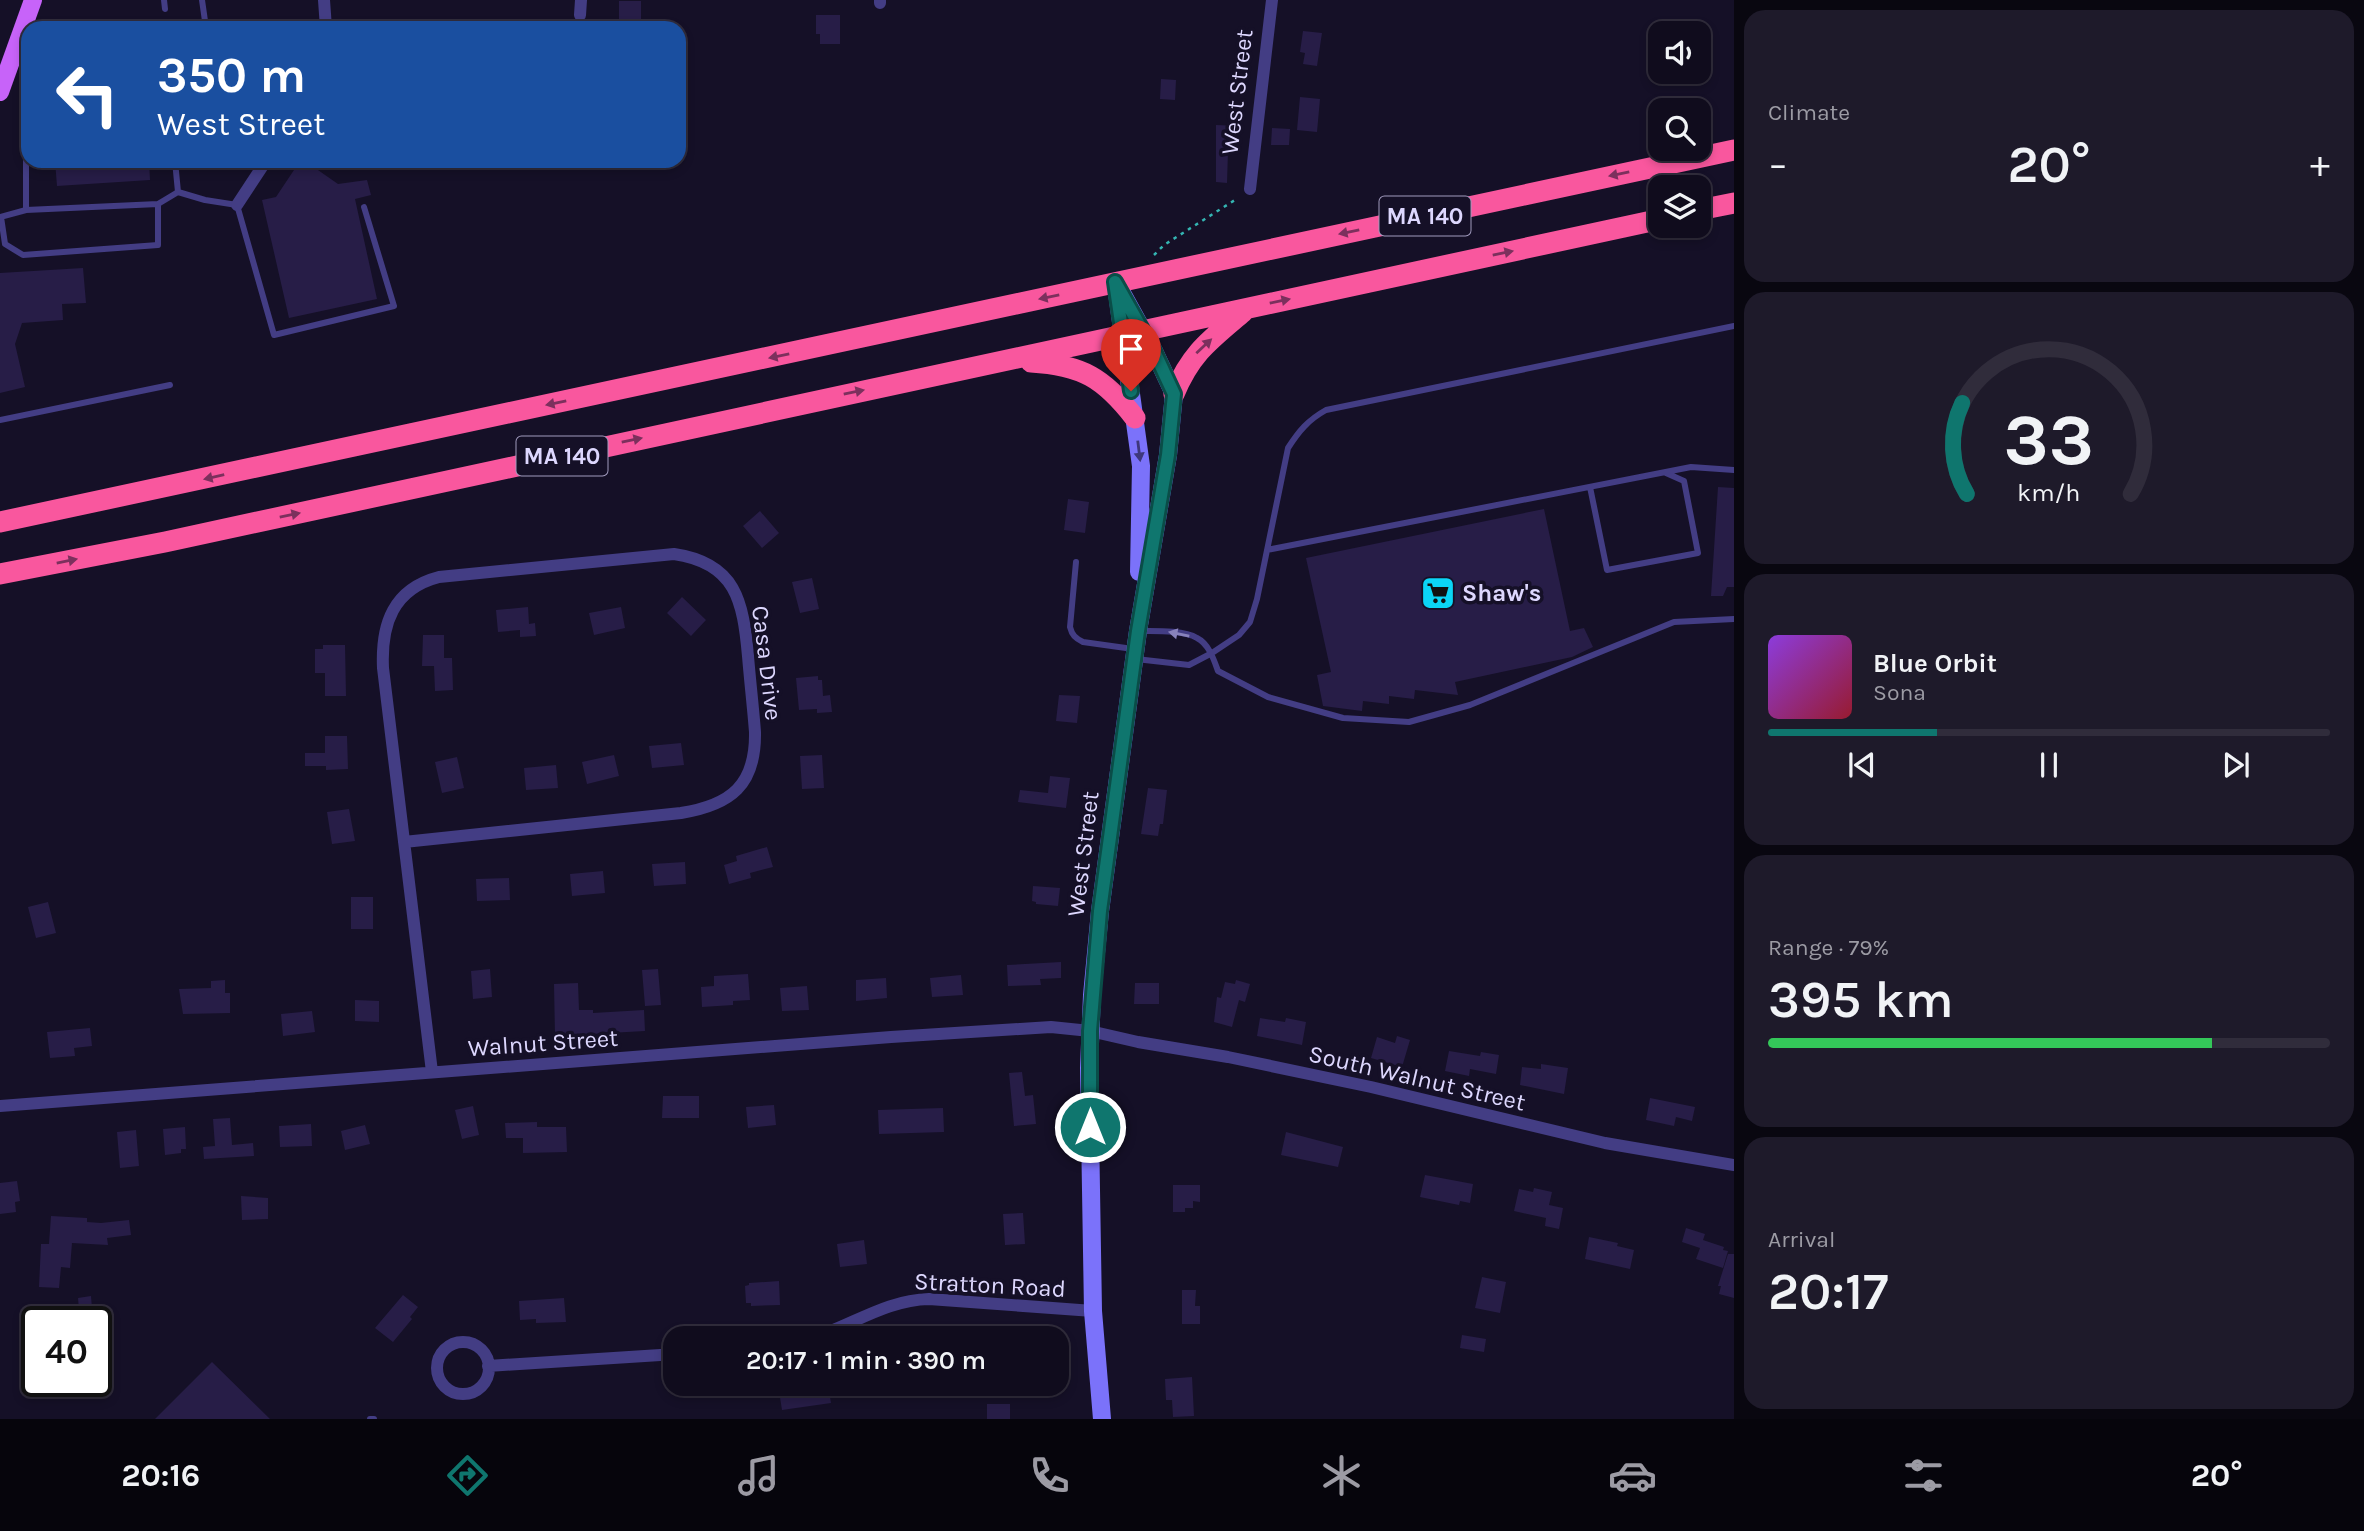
<!DOCTYPE html>
<html lang="en">
<head>
<meta charset="utf-8">
<style>
  :root { --surface:#100c1d; --page:#1e1a2a; --text:#f1f3f6; --muted:#9c9ba4; --line:#302c3b; --accent:#0f766e }
  body { margin:0; font-family:Karla,sans-serif; background:var(--page); color:var(--text); height:100vh; display:flex; flex-direction:column; font-size:26px; white-space:nowrap }
  * { box-sizing:border-box; margin:0 }
  p { font-size:23px; color:var(--muted) }
  .icon { flex:none; width:38px; height:38px; fill:none; stroke:currentColor; stroke-width:2; stroke-linecap:round; stroke-linejoin:round }
  .map { position:relative; flex:1; overflow:hidden }
  .side { display:flex; flex-direction:column; gap:10px; padding:10px; background:#090710; width:630px }
  .side>* { flex:none }
  .top-card { position:absolute; left:21px; top:21px; width:665px; height:147px; border-radius:21px; box-shadow:0 4px 10px #0003,0 0 0 2px var(--line); background:#1a4fa0; color:#fff; overflow:hidden }
  .buttons { position:absolute; left:1648px; top:21px; display:grid; gap:14px }
  .buttons a { display:grid; place-items:center; width:63px; height:63px; border-radius:14px; background:var(--surface); box-shadow:0 4px 10px #0003,0 0 0 2px var(--line); font-size:35px }
  .speed { position:absolute; left:21px; top:1306px; display:flex; gap:14px; font-size:35px; font-weight:700; text-align:center }
  .speed>* { display:grid; place-content:center; width:91px; height:91px; border-radius:50%; background:var(--surface); box-shadow:0 4px 10px #0003,0 0 0 2px var(--line); line-height:1 }
  .speed .limit { border:4px solid #111; border-radius:10px; background:#fff; color:#111 }
  .pin { position:absolute; display:grid; place-items:center; width:60px; height:60px; color:#fff; margin:-72px -30px; border-radius:50% 50% 50% 0; rotate:-45deg; box-shadow:0 0 7px #0007 }
  .pin .icon { rotate:45deg }
  .me { position:absolute; width:77px; margin:-38px; rotate:0deg; stroke-linejoin:round; filter:drop-shadow(0 0 5px #0008) }
  .turn { display:flex; align-items:center; gap:24px; height:147px; padding:0 21px; font-size:32px }
  .turn .icon { width:91px; height:91px; stroke-width:2.5 }
  .turn b { display:block; font-size:49px; line-height:60px }
  .big { font-size:52px; font-weight:600; line-height:1.1 }
  .side .widget { flex:1; display:flex; flex-direction:column; justify-content:center; gap:10px; min-width:0; padding:0 24px; border-radius:21px; background:var(--page) }
  .side .dial { align-items:center; gap:0 }
  .dial svg { height:182px; overflow:visible; fill:none; stroke:var(--line); stroke-width:7; stroke-linecap:round; text-anchor:middle }
  .dial text { fill:var(--text); stroke:none }
  .song { display:flex; align-items:center; gap:21px }
  .cover { width:84px; height:84px; border-radius:10px; background:linear-gradient(135deg,hsl(270 70% 55%),hsl(350 70% 35%)) }
  .played { height:7px; border-radius:4px; background:linear-gradient(90deg,var(--accent) 30%,var(--line) 30%) }
  .keys { display:flex; justify-content:space-around; direction:ltr }
  .heat { display:flex; justify-content:space-between; align-items:center; font-size:38px; direction:ltr }
  .charge { height:10px; border-radius:5px; background:linear-gradient(90deg,#34c759 79%,var(--line) 0) }
  .trip { position:absolute; left:663px; top:1326px; width:406px; height:70px; border-radius:21px; background:var(--surface); box-shadow:0 4px 10px #0003,0 0 0 2px var(--line); font-weight:600; line-height:70px; text-align:center }
  .dock { display:flex; height:112px; justify-content:space-around; align-items:center; background:#06050c; color:var(--muted) }
  .dock .icon { width:49px; height:49px }
  .dock .active { color:var(--accent) }
  .dock b { font-size:32px; color:var(--text) }
  main { display:flex; flex:1; min-height:0 }
  .map>svg:first-child { display:block }
  .building { fill:#271d47 }
  .lines { fill:none; stroke-linecap:round; stroke-linejoin:round }
  .path { stroke:#34b5b2; stroke-width:2.5; stroke-dasharray:3.5 5; stroke-linecap:butt }
  .lane { stroke:#433d84; stroke-width:6 }
  .street { stroke:#433d84; stroke-width:12 }
  .secondary { stroke:#7b72fa; stroke-width:18 }
  .primary { stroke:#c763f9; stroke-width:18 }
  .highway { stroke:#f9579e; stroke-width:21 }
  .oneway { fill:#7c305d }
  .oneway2 { fill:#3e377b }
  .oneway3 { fill:#8882bb }
  .route-casing { stroke:#0a4d48; stroke-width:18 }
  .route { stroke:#0f766e; stroke-width:12 }
  .labels { text-anchor:middle; stroke-width:7; stroke-linejoin:round; paint-order:stroke }
  .shield { fill:#151027; stroke:#a19bbe; stroke-width:2 }
  .shield-label { font-size:23px; font-weight:bold; fill:#ddd7fe }
  .street-label { font-size:24px; fill:#ddd7fe; stroke:#151027 }
  .poi-label { font-size:24px; font-weight:bold; fill:#ddd7fe; stroke:#151027; text-anchor:start }
</style>
</head>
<body>
<main>
<div class="map">
<svg width="1734" height="1419" viewBox="0 0 1734 1419">
  <rect width="100%" height="100%" fill="#151027"/>
  <path class="building" d="M 619,1 L 641,1 L 641,28 L 619,28 Z
    M 816,15 L 840,15 L 840,44 L 820,44 L 820,34 L 816,34 Z
    M 1303,31 L 1322,33 L 1317,66 L 1303,64 L 1305,53 L 1300,52 Z
    M 1161,79 L 1176,80 L 1175,100 L 1160,99 Z
    M 1300,97 L 1320,99 L 1317,132 L 1297,130 Z
    M 1216,125 L 1239,126 L 1238,152 L 1228,151 L 1227,183 L 1216,182 Z
    M 1272,128 L 1290,129 L 1289,145 L 1271,145 Z
    M 55,161 L 149,161 L 150,180 L 57,186 Z
    M 300,161 L 305,161 L 338,184 L 367,180 L 371,195 L 355,199 L 377,299 L 289,318 L 262,200 L 276,197 Z
    M 83,268 L 86,303 L 62,304 L 63,320 L 22,323 L 15,344 L 25,387 L 0,393 L 0,273 Z
    M 1718,487 L 1734,488 L 1734,587 L 1727,587 L 1723,596 L 1711,596 Z
    M 1068,499 L 1089,502 L 1085,533 L 1064,530 Z
    M 1544,509 L 1570,631 L 1584,628 L 1593,647 L 1572,657 L 1455,682 L 1458,695 L 1415,690 L 1414,699 L 1389,696 L 1389,704 L 1363,701 L 1362,711 L 1323,706 L 1317,675 L 1331,672 L 1306,558 Z
    M 760,511 L 779,533 L 762,548 L 743,526 Z
    M 812,578 L 819,609 L 800,613 L 792,582 Z
    M 682,597 L 706,620 L 691,636 L 667,613 Z
    M 528,607 L 529,624 L 535,623 L 536,636 L 520,637 L 520,630 L 498,632 L 496,610 Z
    M 621,607 L 625,628 L 594,635 L 589,613 Z
    M 423,635 L 444,635 L 444,658 L 452,658 L 453,690 L 435,691 L 434,666 L 422,666 Z
    M 323,645 L 345,645 L 346,696 L 325,696 L 325,673 L 315,673 L 315,649 L 323,649 Z
    M 818,676 L 818,680 L 822,680 L 823,696 L 830,695 L 832,712 L 817,713 L 817,709 L 799,710 L 796,678 Z
    M 1059,695 L 1080,696 L 1077,723 L 1056,721 Z
    M 325,736 L 347,736 L 348,769 L 326,770 L 326,766 L 305,766 L 305,753 L 325,753 Z
    M 681,743 L 684,765 L 652,768 L 649,746 Z
    M 614,755 L 619,776 L 587,784 L 582,762 Z
    M 822,755 L 824,788 L 802,789 L 800,756 Z
    M 457,757 L 464,788 L 442,793 L 435,762 Z
    M 556,765 L 558,788 L 526,790 L 524,768 Z
    M 1050,776 L 1070,778 L 1066,808 L 1018,802 L 1020,790 L 1048,793 Z
    M 1148,788 L 1167,790 L 1163,824 L 1160,824 L 1158,836 L 1141,834 Z
    M 349,809 L 355,841 L 332,844 L 327,812 Z
    M 767,847 L 773,867 L 750,873 L 751,878 L 729,884 L 724,865 L 737,861 L 736,856 Z
    M 685,862 L 686,884 L 654,886 L 652,864 Z
    M 603,871 L 605,893 L 572,896 L 570,874 Z
    M 509,878 L 510,900 L 477,901 L 476,879 Z
    M 1033,886 L 1060,888 L 1058,906 L 1036,904 L 1036,902 L 1032,901 Z
    M 351,897 L 373,897 L 373,929 L 351,929 Z
    M 48,902 L 56,933 L 36,938 L 28,907 Z
    M 1061,962 L 1061,978 L 1040,979 L 1041,985 L 1008,986 L 1007,965 Z
    M 490,969 L 492,997 L 473,999 L 471,971 Z
    M 658,969 L 661,1005 L 645,1006 L 642,970 Z
    M 748,974 L 750,1000 L 733,1001 L 733,1005 L 702,1007 L 701,987 L 714,986 L 714,976 Z
    M 961,975 L 963,995 L 932,997 L 930,978 Z
    M 886,978 L 887,998 L 856,1001 L 856,980 Z
    M 225,980 L 225,993 L 230,993 L 230,1013 L 183,1014 L 179,989 L 211,988 L 211,981 Z
    M 1236,980 L 1250,984 L 1245,1002 L 1239,1000 L 1232,1027 L 1214,1022 L 1217,997 L 1221,998 L 1225,982 L 1235,984 Z
    M 578,983 L 579,1010 L 593,1010 L 593,1013 L 644,1010 L 645,1031 L 555,1036 L 554,984 Z
    M 1135,983 L 1159,983 L 1159,1004 L 1134,1004 Z
    M 807,986 L 809,1010 L 782,1011 L 780,988 Z
    M 355,1000 L 379,1001 L 379,1022 L 355,1021 Z
    M 312,1011 L 315,1032 L 283,1036 L 281,1014 Z
    M 1260,1018 L 1285,1022 L 1286,1018 L 1306,1022 L 1302,1045 L 1257,1036 Z
    M 90,1028 L 92,1046 L 74,1048 L 75,1056 L 50,1058 L 47,1032 Z
    M 1397,1036 L 1410,1040 L 1402,1067 L 1371,1058 L 1377,1037 L 1395,1043 Z
    M 1449,1051 L 1480,1056 L 1481,1052 L 1499,1055 L 1496,1074 L 1470,1069 L 1469,1076 L 1445,1071 Z
    M 1541,1064 L 1568,1068 L 1564,1094 L 1520,1085 L 1522,1067 L 1541,1069 Z
    M 1022,1072 L 1025,1096 L 1033,1095 L 1036,1124 L 1014,1126 L 1009,1073 Z
    M 663,1096 L 699,1096 L 699,1118 L 662,1118 Z
    M 1650,1098 L 1695,1107 L 1692,1121 L 1676,1117 L 1674,1126 L 1646,1120 Z
    M 774,1105 L 776,1125 L 748,1128 L 746,1107 Z
    M 473,1106 L 479,1135 L 462,1139 L 455,1110 Z
    M 943,1108 L 944,1132 L 879,1134 L 878,1110 Z
    M 230,1118 L 232,1145 L 253,1143 L 254,1156 L 204,1159 L 203,1147 L 215,1146 L 213,1119 Z
    M 537,1122 L 537,1127 L 566,1127 L 567,1152 L 523,1153 L 523,1138 L 506,1138 L 505,1123 Z
    M 311,1124 L 312,1146 L 280,1147 L 279,1126 Z
    M 365,1125 L 370,1144 L 345,1150 L 341,1131 Z
    M 185,1127 L 186,1149 L 181,1149 L 181,1153 L 165,1155 L 163,1129 Z
    M 136,1130 L 139,1166 L 120,1168 L 117,1132 Z
    M 1286,1132 L 1343,1147 L 1338,1167 L 1281,1155 Z
    M 1425,1175 L 1473,1184 L 1470,1203 L 1460,1201 L 1459,1205 L 1420,1197 Z
    M 17,1181 L 20,1201 L 15,1202 L 16,1212 L 0,1214 L 0,1183 Z
    M 1173,1185 L 1200,1185 L 1200,1202 L 1193,1201 L 1193,1208 L 1185,1208 L 1185,1212 L 1173,1212 Z
    M 1534,1188 L 1552,1192 L 1549,1205 L 1563,1208 L 1559,1229 L 1545,1226 L 1546,1218 L 1514,1211 L 1519,1189 L 1533,1192 Z
    M 241,1196 L 268,1198 L 268,1219 L 242,1220 Z
    M 1023,1213 L 1025,1244 L 1005,1245 L 1003,1214 Z
    M 51,1216 L 87,1218 L 87,1222 L 101,1223 L 129,1220 L 131,1235 L 107,1238 L 108,1245 L 72,1243 L 70,1268 L 61,1267 L 59,1288 L 39,1287 L 41,1244 L 49,1244 Z
    M 1686,1228 L 1705,1234 L 1703,1240 L 1724,1247 L 1723,1250 L 1728,1251 L 1723,1268 L 1696,1259 L 1700,1248 L 1682,1242 Z
    M 1589,1237 L 1618,1243 L 1617,1246 L 1634,1250 L 1630,1269 L 1585,1259 Z
    M 864,1240 L 867,1264 L 840,1267 L 837,1244 Z
    M 1728,1254 L 1734,1254 L 1734,1298 L 1719,1294 L 1721,1286 L 1718,1286 Z
    M 1482,1277 L 1506,1282 L 1500,1313 L 1475,1308 Z
    M 779,1281 L 780,1305 L 751,1306 L 751,1303 L 746,1303 L 745,1286 L 749,1285 L 749,1283 Z
    M 1182,1290 L 1196,1290 L 1195,1306 L 1200,1306 L 1200,1324 L 1182,1324 Z
    M 403,1295 L 418,1307 L 410,1317 L 412,1319 L 393,1342 L 375,1328 Z
    M 91,1296 L 93,1321 L 80,1321 L 78,1298 Z
    M 564,1298 L 566,1322 L 536,1323 L 536,1319 L 520,1320 L 519,1301 Z
    M 1462,1335 L 1486,1339 L 1484,1352 L 1460,1348 Z
    M 212,1362 L 270,1419 L 155,1419 Z
    M 1192,1377 L 1194,1416 L 1173,1417 L 1172,1400 L 1166,1400 L 1165,1379 Z
    M 805,1384 L 828,1384 L 831,1403 L 782,1410 L 779,1391 L 799,1388 L 798,1385 Z
    M 987,1404 L 1010,1404 L 1010,1419 L 987,1419 Z"/>
  <g class="lines">
    <path class="path" d="M 1154,255 L 1164,245 L 1238,198"/>
    <path class="lane" d="M 164,0 L 165,9
      M 202,0 L 206,28
      M 26,151 L 26,210
      M 178,192 L 205,200 L 237,205 L 274,335 L 394,306 L 364,207
      M 158,204 L 178,192 L 175,161
      M 0,217 L 26,210 L 158,204 L 158,245 L 23,255 L 5,244 L 1,217
      M 0,420 L 170,385
      M 1590,487 L 1607,570 L 1698,553 L 1684,481 L 1666,473
      M 1267,550 L 1691,467 L 1734,470
      M 1076,562 L 1070,627 C 1072,635 1075,638 1083,642 L 1133,649
      M 1141,631 C 1156,631 1184,630 1197,638 C 1209,644 1214,660 1218,671 L 1268,697 L 1343,718 L 1409,722 L 1470,705 L 1674,622 L 1734,619
      M 1136,659 L 1189,665 L 1212,653 L 1239,635 L 1250,622 L 1257,599 L 1288,448 C 1299,431 1308,420 1326,410 L 1734,326
      M 370,1419 L 374,1419"/>
    <path class="street" d="M 324,0 L 326,28
      M 880,3 L 880,0
      M 580,15 L 581,0
      M 1250,189 L 1272,0
      M 237,205 L 266,161
      M 404,842 L 681,813 C 731,805 756,785 755,732 C 753,706 750,681 748,656 C 743,601 736,563 674,554 L 439,577 C 393,589 381,624 383,668 L 432,1072
      M 0,1106 L 891,1037 L 1051,1027 L 1090,1031 L 1138,1042 L 1228,1057 L 1371,1087 L 1605,1143 L 1734,1165
      M 809,1339 C 850,1327 885,1300 929,1299 L 1093,1311
      M437 1368a26 26 0 1 1 52 0a26 26 0 1 1-52 0Z
      M 488,1366 L 676,1354"/>
    <path class="secondary" d="M 1117,293 L 1141,466 L 1139,572
      M 1102,1419 L 1093,1311 L 1089,1068 L 1092,995 L 1100,911 L 1138,631 L 1168,455 L 1174,394 L 1154,351 L 1116,282"/>
    <path class="primary" d="M 0,92 L 33,0"/>
    <path class="highway" d="M 1699,210 L 1734,203
      M 1031,362 C 1082,365 1104,378 1135,418
      M 1174,394 C 1191,353 1210,340 1243,312
      M 0,522 L 1734,150
      M 0,574 L 165,542 L 1661,219"/>
  </g>
  <defs><path id="oneway-solid" d="M-6-.8H1V-3.2L6.5 0L1 3.2V.8H-6Z" transform="scale(1.75)"/></defs>
  <g class="oneway">
    <use href="#oneway-solid" transform="translate(1619 174) rotate(168)"/>
    <use href="#oneway-solid" transform="translate(1349 232) rotate(168)"/>
    <use href="#oneway-solid" transform="translate(1503 253) rotate(-12)"/>
    <use href="#oneway-solid" transform="translate(1049 297) rotate(168)"/>
    <use href="#oneway-solid" transform="translate(1280 301) rotate(-12)"/>
    <use href="#oneway-solid" transform="translate(1204 346) rotate(-43)"/>
    <use href="#oneway-solid" transform="translate(779 356) rotate(168)"/>
    <use href="#oneway-solid" transform="translate(854 392) rotate(-12)"/>
    <use href="#oneway-solid" transform="translate(556 403) rotate(168)"/>
    <use href="#oneway-solid" transform="translate(632 440) rotate(-12)"/>
    <use href="#oneway-solid" transform="translate(214 477) rotate(167)"/>
    <use href="#oneway-solid" transform="translate(290 515) rotate(-12)"/>
    <use href="#oneway-solid" transform="translate(67 561) rotate(-11)"/>
  </g>
  <use class="oneway2" href="#oneway-solid" transform="translate(1139 451) rotate(83)"/>
  <use class="oneway3" href="#oneway-solid" transform="translate(1179 634) rotate(-169)"/>
  <g class="lines">
    <g class="route-casing">
      <path id="route" d="M 1090,1127 L 1090,1031 L 1100,911 L 1138,631 L 1168,455 L 1174,394 L 1154,351 L 1115,282 L 1131,391"/>
    </g>
    <use href="#route" class="route"/>
  </g>
  <defs>
    <g id="supermarket-square" transform="scale(1.75)"><rect x="-9" y="-9" width="18" height="18" rx="4" fill="#0bd5f6" stroke="#151027"/><path d="M-6-5.5h2.5l.6 2H6L4.5 2H-2.5L-4.4-4H-6ZM-1.5 3.2a1.3 1.3 0 1 0 .1 0ZM3 3.2a1.3 1.3 0 1 0 .1 0Z" fill="#111"/></g>
  </defs>
  <g fill-rule="evenodd">
    <use href="#supermarket-square" x="1438" y="593"/>
  </g>
  <g class="labels">
    <g class="shield">
      <rect x="1379.5" y="196.5" width="91" height="39" rx="5"/>
      <rect x="516.5" y="436.5" width="91" height="39" rx="5"/>
    </g>
    <g class="shield-label">
      <text x="1425" y="224">MA 140</text>
      <text x="562" y="464">MA 140</text>
    </g>
    <g class="street-label">
      <text transform="translate(1237 92) rotate(-83)" y="8">West Street</text>
      <text transform="translate(767 663) rotate(83)" y="8">Casa Drive</text>
      <text transform="translate(1083 854) rotate(-83)" y="8">West Street</text>
      <text transform="translate(543 1043) rotate(-4)" y="8">Walnut Street</text>
      <text transform="translate(1417 1078) rotate(13)" y="8">South Walnut Street</text>
      <text transform="translate(990 1285) rotate(3)" y="8">Stratton Road</text>
    </g>
    <g class="poi-label">
      <text x="1462" y="601">Shaw's</text>
    </g>
  </g>
</svg>
<div class="buttons">
<a><svg class="icon" aria-label="sound" viewBox="0 0 24 24"><path d="M4 9h4l5-4v14l-5-4H4zM17 9q2 3 0 6"/></svg></a>
<a><svg class="icon" aria-label="search" viewBox="0 0 24 24"><circle cx="10" cy="10" r="6"/><path d="M15 15l6 6"/></svg></a>
<a><svg class="icon" aria-label="layers" viewBox="0 0 24 24"><path d="M12 4l9 5-9 5-9-5zM3 14l9 5 9-5"/></svg></a>
</div>
<div class="speed"><div class="limit">40</div></div>
<div class="pin" style="left:1131px;top:391px;background:#d93025"><svg class="icon" aria-label="arrive" viewBox="0 0 24 24"><path d="M6 21V4h12l-3 4 3 4H6"/></svg></div>
<svg class="me" style="left:1090px;top:1127px" viewBox="-20 -20 40 40"><circle r="17" fill="#0f766e" stroke="#fff" stroke-width="3"/><path d="M0-11L8 9 0 5-8 9z" fill="#fff"/></svg>
<div class="trip">20:17 · 1 min · 390 m</div>
<div class="top-card">
<div class="turn"><svg class="icon" aria-label="left" viewBox="0 0 24 24"><path d="M17 20v-9H6M10 6l-5 5 5 5"/></svg><div><b>350 m</b>West Street</div></div>
</div>
</div>
<section class="side">
<div class="widget"><p>Climate</p>
<div class="heat"><a>−</a><b class="big">20°</b><a>+</a></div>
</div>
<div class="widget dial"><svg viewBox="0 0 100 80">
<path d="M14 69A42 42 0 1 1 86 69"/>
<path d="M14 69A42 42 0 0 1 12 29" stroke="#0f766e"/>
<text x="50" y="56" font-size="32" font-weight="700">33</text>
<text x="50" y="72" font-size="11">km/h</text>
</svg></div>
<div class="widget">
<div class="song"><i class="cover"></i><div><b>Blue Orbit</b><p>Sona</p></div></div>
<div class="played"></div>
<div class="keys"><svg class="icon" aria-label="previous" viewBox="0 0 24 24"><path d="M18 5L8 12l10 7zM5 5v14"/></svg><svg class="icon" aria-label="pause" viewBox="0 0 24 24"><path d="M8 5v14M16 5v14"/></svg><svg class="icon" aria-label="next" viewBox="0 0 24 24"><path d="M6 5l10 7-10 7zM19 5v14"/></svg></div>
</div>
<div class="widget"><p>Range · 79%</p><b class="big">395 km</b><div class="charge"></div></div>
<div class="widget"><p>Arrival</p><b class="big">20:17</b></div>
</section>
</main>
<nav class="dock">
<b>20:16</b>
<svg class="icon active" aria-label="directions" viewBox="0 0 24 24"><path d="M12 3l9 9-9 9-9-9zM9 14v-3h6M13 9l2 2-2 2"/></svg>
<svg class="icon" aria-label="music" viewBox="0 0 24 24"><path d="M9 18V5l10-2v13"/><circle cx="6" cy="18" r="3"/><circle cx="16" cy="16" r="3"/></svg>
<svg class="icon" aria-label="phone" viewBox="0 0 24 24"><path d="M5 4h4l2 5-3 2q2 4 5 5l2-3 5 2v4C11 20 4 13 5 4z"/></svg>
<svg class="icon" aria-label="climate" viewBox="0 0 24 24"><path d="M12 3v18M4 7l16 10M4 17L20 7"/></svg>
<svg class="icon" aria-label="car" viewBox="0 0 24 24"><path d="M5 17H2v-5l4-1 3-4h7l3 4 3 1v5h-3M9 17h6M6 11h13"/><circle cx="7" cy="17" r="2"/><circle cx="17" cy="17" r="2"/></svg>
<svg class="icon" aria-label="filters" viewBox="0 0 24 24"><path d="M4 7h16M4 17h16"/><circle cx="9" cy="7" r="2"/><circle cx="15" cy="17" r="2"/></svg>
<b>20°</b>
</nav>
</body>
</html>
